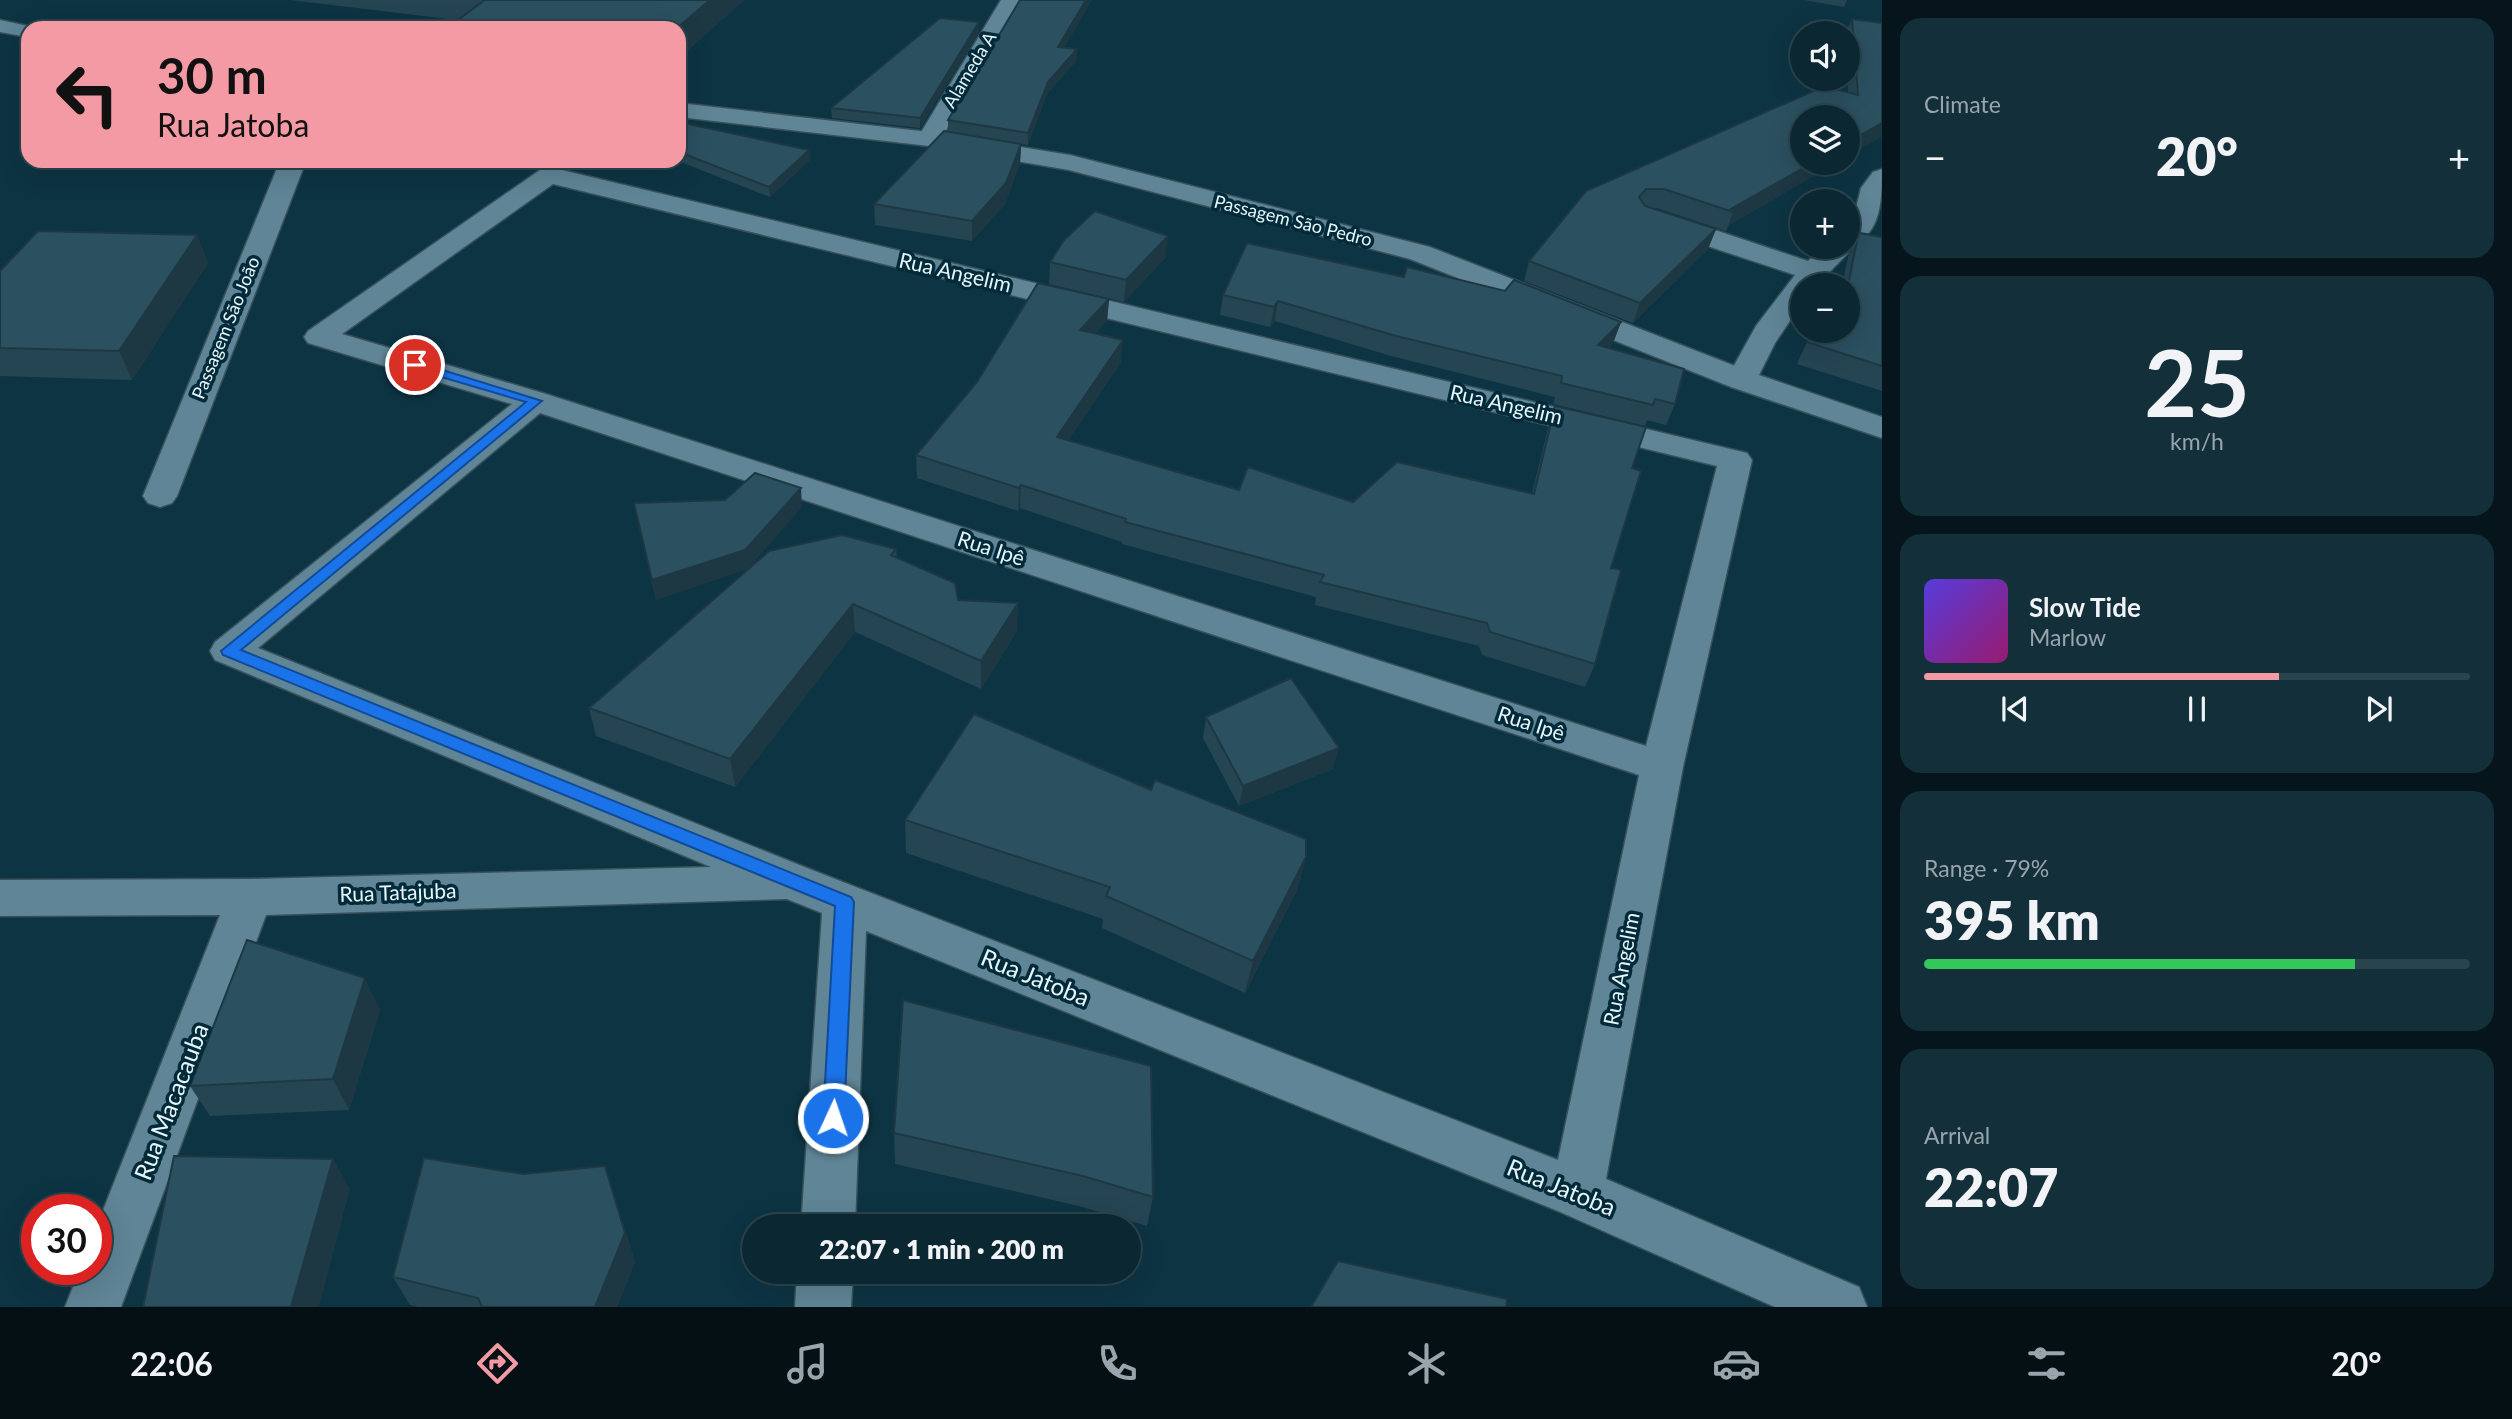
<!DOCTYPE html>
<html lang="en">
<head>
<meta charset="utf-8">
<style>
  :root { --surface:#0a2732; --page:#132f3a; --text:#f1f3f6; --muted:#99a5ac; --line:#2a444d; --accent:#f49aa5 }
  body { margin:0; font-family:Lato,sans-serif; background:var(--page); color:var(--text); height:100vh; display:flex; flex-direction:column; font-size:26px; white-space:nowrap }
  * { box-sizing:border-box; margin:0 }
  p { font-size:23px; color:var(--muted) }
  .icon { flex:none; width:38px; height:38px; fill:none; stroke:currentColor; stroke-width:2; stroke-linecap:round; stroke-linejoin:round }
  .map { position:relative; flex:1; overflow:hidden }
  .drawer { display:flex; flex-direction:column; gap:18px; padding:18px; background:#06151c; width:630px }
  .drawer>* { flex:none }
  .banner { position:absolute; left:21px; top:21px; width:665px; height:147px; border-radius:21px; box-shadow:0 7px 28px #0002,0 0 0 2px var(--line); background:#f49aa5; color:#111; overflow:hidden }
  .controls { position:absolute; left:1790px; top:21px; display:grid; gap:14px }
  .controls a { display:grid; place-items:center; width:70px; height:70px; border-radius:50%; background:var(--surface); box-shadow:0 7px 28px #0002,0 0 0 2px var(--line); font-size:35px }
  .speed { position:absolute; left:21px; top:1194px; display:flex; gap:14px; font-size:35px; font-weight:700; text-align:center }
  .speed>* { display:grid; place-content:center; width:91px; height:91px; border-radius:50%; background:var(--surface); box-shadow:0 7px 28px #0002,0 0 0 2px var(--line); line-height:1 }
  .speed .limit { border:10px solid #d22; background:#fff; color:#111 }
  .pin { position:absolute; display:grid; place-items:center; width:60px; height:60px; color:#fff; margin:-30px; border:4px solid #fff; border-radius:50%; box-shadow:0 2px 7px #0007 }
  .me { position:absolute; width:77px; margin:-38px; rotate:3deg; stroke-linejoin:round; filter:drop-shadow(0 0 5px #0008) }
  .turn { display:flex; align-items:center; gap:24px; height:147px; padding:0 21px; font-size:32px }
  .turn .icon { width:91px; height:91px; stroke-width:2.5 }
  .turn b { display:block; font-size:49px; line-height:60px }
  .big { font-size:52px; font-weight:800; line-height:1.1 }
  .drawer .card { flex:1; display:flex; flex-direction:column; justify-content:center; gap:10px; min-width:0; padding:0 24px; border-radius:21px; background:var(--page) }
  .drawer .dial { align-items:center; gap:0 }
  .dial b { font-size:91px; line-height:1 }
  .song { display:flex; align-items:center; gap:21px }
  .cover { width:84px; height:84px; border-radius:10px; background:linear-gradient(135deg,hsl(250 70% 55%),hsl(320 70% 35%)) }
  .played { height:7px; border-radius:4px; background:linear-gradient(90deg,var(--accent) 65%,var(--line) 65%) }
  .keys { display:flex; justify-content:space-around; direction:ltr }
  .heat { display:flex; justify-content:space-between; align-items:center; font-size:38px; direction:ltr }
  .charge { height:10px; border-radius:5px; background:linear-gradient(90deg,#34c759 79%,var(--line) 0) }
  .trip { position:absolute; left:742px; top:1214px; width:399px; height:70px; border-radius:35px; background:var(--surface); box-shadow:0 7px 28px #0002,0 0 0 2px var(--line); font-weight:800; line-height:70px; text-align:center }
  .tab-bar { display:flex; height:112px; justify-content:space-around; align-items:center; background:#041014; color:var(--muted) }
  .tab-bar .icon { width:49px; height:49px }
  .tab-bar .current { color:var(--accent) }
  .tab-bar b { font-size:32px; color:var(--text) }
  main { display:flex; flex:1; min-height:0 }
  .map>svg:first-child { display:block }
  .lines { fill:none; stroke-linecap:round; stroke-linejoin:round }
  .minor-casing { stroke:#37505a; stroke-width:3 }
  .tertiary-casing { stroke:#37505a; stroke-width:3 }
  .minor { fill:#5f8596; fill-rule:evenodd }
  .tertiary { fill:#5f8596; fill-rule:evenodd }
  .wall { fill:#254553 }
  .shaded-wall { fill:#1e3843 }
  .building { fill:#2b5060; stroke:#1e3843; stroke-width:2 }
  .route { fill:#1a73e8; stroke:#114b97; stroke-width:2 }
  .labels { text-anchor:middle; stroke-width:7; stroke-linejoin:round; paint-order:stroke }
  .far-street-label { font-size:18px; fill:#e6f6fd; stroke:#022a39 }
  .street-label { font-size:21px; fill:#e6f6fd; stroke:#022a39 }
  .near-street-label { font-size:24px; fill:#e6f6fd; stroke:#022a39 }
</style>
</head>
<body>
<main>
<div class="map">
<svg width="1882" height="1307" viewBox="0 0 1882 1307">
  <rect width="100%" height="100%" fill="#0d3443"/>
  <g class="lines">
    <g class="minor-casing">
      <path id="minor" d="M 1001,0 L 1021,0 L 938,144 L 920,144 L 917,139 Z
        M 280,161 L 306,161 L 177,496 L 172,503 L 160,507 L 148,503 L 143,496 Z
        M 549,167 L 1747,453 L 1752,460 L 1683,767 L 1606,1179 L 1859,1287 L 1867,1307 L 1775,1307 L 1558,1211 L 866,931 L 855,1227 L 801,1227 L 822,913 L 787,899 L 266,915 L 121,1307 L 65,1307 L 80,1269 L 96,1269 L 96,1228 L 220,915 L 0,916 L 0,880 L 250,879 L 711,867 L 215,660 L 210,651 L 215,642 L 512,404 L 308,343 L 304,337 L 308,331 L 540,170 ZM 553,184 L 1717,466 L 1646,746 L 546,394 L 342,334 ZM 540,413 L 1639,775 L 1558,1160 L 812,870 L 258,648 Z
        M 1882,169 C 1882,197 1882,236 1850,245 L 1848,253 L 1817,285 L 1802,285 L 1802,303 L 1775,343 L 1753,387 L 1742,389 L 1731,387 L 1726,380 L 1756,326 L 1795,275 L 1653,228 L 1650,222 L 1653,216 L 1673,216 L 1808,261 L 1823,247 L 1848,247 L 1848,222 L 1854,216 L 1861,188 L 1873,172 Z
        M 797,1272 L 853,1272 L 851,1307 L 795,1307 Z"/>
    </g>
    <g class="tertiary-casing">
      <path id="tertiary" d="M 0,20 L 37,28 L 28,28 L 28,37 L 0,32 Z
        M 679,103 L 929,132 L 1070,155 L 1430,247 L 1753,373 L 1882,417 L 1882,438 L 1731,387 L 1410,259 L 1069,170 L 929,146 L 679,117 Z"/>
    </g>
    <use href="#minor" class="minor"/>
    <use href="#tertiary" class="tertiary"/>
  </g>
  <path class="wall" d="M 290,0 L 744,0 L 679,58 L 679,28 L 456,28 L 455,22 L 457,20 Z
    M 1804,0 L 1847,0 L 1844,7 Z
    M 1852,19 L 1882,23 L 1882,136 L 1848,156 L 1802,163 L 1836,163 L 1729,225 L 1726,231 L 1657,208 L 1651,208 L 1716,229 L 1708,249 L 1633,323 L 1524,281 L 1529,261 L 1586,191 L 1848,92 L 1848,33 L 1846,33 Z
    M 979,32 L 920,128 L 832,118 L 831,108 Z
    M 1064,48 L 1077,49 L 1076,61 L 1047,94 L 1028,145 L 1021,144 L 1020,164 L 1005,204 L 972,241 L 875,225 L 874,204 L 948,132 L 948,120 Z
    M 679,122 L 809,150 L 810,160 L 770,197 L 678,161 L 679,161 Z
    M 197,235 L 208,263 L 132,380 L 0,376 L 0,271 Z
    M 1858,236 L 1882,237 L 1882,391 L 1797,364 L 1807,342 L 1848,331 L 1848,285 L 1842,285 L 1848,257 Z
    M 1166,257 L 1124,302 L 1049,284 L 1050,262 Z
    M 1223,295 L 1621,322 L 1613,343 L 1609,347 L 1675,404 L 1666,425 L 1647,420 L 1645,426 L 1553,404 L 1555,397 L 1391,356 L 1275,321 L 1270,327 L 1220,315 Z
    M 1109,299 L 1107,321 L 1095,333 L 1121,362 L 1068,440 L 1239,490 L 1353,502 L 1532,493 L 1548,428 L 1555,406 L 1632,468 L 1611,568 L 1595,664 L 1585,687 L 1482,655 L 1479,646 L 1315,605 L 1316,597 L 1122,544 L 1122,542 L 1020,508 L 1018,511 L 917,478 L 916,455 Z
    M 634,503 L 802,507 L 656,600 Z
    M 896,549 L 897,558 L 958,600 L 1017,631 L 981,689 L 855,632 L 735,787 L 596,736 L 589,708 Z
    M 1206,717 L 1333,769 L 1239,806 L 1203,738 Z
    M 905,820 L 1306,857 L 1297,890 L 1245,993 L 1102,928 L 1103,919 L 906,853 Z
    M 903,1000 L 1153,1197 L 1147,1226 L 1079,1206 L 895,1164 L 894,1133 Z
    M 380,1010 L 349,1110 L 210,1116 L 190,1086 Z
    M 605,1166 L 635,1262 L 617,1307 L 418,1307 L 410,1305 L 393,1277 L 523,1174 Z"/>
  <path class="shaded-wall" d="M 710,0 L 744,0 L 679,58 L 679,28 L 677,28 Z
    M 1086,0 L 1092,0 L 1058,59 L 1058,47 Z
    M 979,22 L 979,32 L 920,128 L 920,118 Z
    M 1077,49 L 1076,61 L 1047,94 L 1028,145 L 1028,133 L 1048,82 Z
    M 1882,123 L 1882,136 L 1848,156 L 1848,142 Z
    M 1021,144 L 1020,164 L 1005,204 L 972,241 L 972,221 Z
    M 809,150 L 810,160 L 770,197 L 769,187 Z
    M 1812,163 L 1836,163 L 1729,225 L 1726,231 L 1733,212 L 1731,209 Z
    M 1716,229 L 1708,249 L 1633,323 L 1640,303 Z
    M 197,235 L 208,263 L 132,380 L 119,351 Z
    M 1168,236 L 1166,257 L 1124,302 L 1126,280 Z
    M 1109,299 L 1107,321 L 1079,352 L 1080,330 Z
    M 1278,301 L 1275,321 L 1270,327 L 1274,307 Z
    M 1621,322 L 1613,343 L 1591,365 L 1598,345 Z
    M 1123,340 L 1121,362 L 1056,459 L 1057,437 Z
    M 1021,485 L 1020,508 L 1018,511 L 1019,488 Z
    M 801,488 L 802,507 L 748,569 L 656,600 L 652,580 Z
    M 1018,603 L 1017,631 L 981,689 L 981,661 Z
    M 853,604 L 855,632 L 735,787 L 730,759 Z
    M 1339,748 L 1333,769 L 1239,806 L 1243,786 Z
    M 1306,857 L 1297,890 L 1245,993 L 1253,961 Z
    M 365,978 L 380,1010 L 349,1110 L 333,1079 Z
    M 333,1159 L 350,1189 L 319,1307 L 291,1307 Z
    M 605,1166 L 635,1262 L 617,1307 L 595,1307 Z"/>
  <path class="building" d="M 485,0 L 710,0 L 677,28 L 505,28 L 455,22 Z
    M 1020,0 L 1086,0 L 1058,47 L 1077,49 L 1048,82 L 1028,133 L 948,120 Z
    M 940,18 L 979,22 L 920,118 L 831,108 Z
    M 1852,19 L 1882,23 L 1882,123 L 1848,142 L 1848,117 L 1802,117 L 1802,163 L 1812,163 L 1731,209 L 1735,210 L 1733,212 L 1664,189 L 1646,189 L 1639,197 L 1645,206 L 1716,229 L 1640,303 L 1529,261 L 1586,191 L 1825,86 L 1858,95 Z
    M 679,122 L 809,150 L 769,187 L 679,152 Z
    M 944,131 L 1021,144 L 1006,183 L 972,221 L 874,204 Z
    M 1095,211 L 1168,236 L 1126,280 L 1050,262 L 1064,240 Z
    M 38,231 L 197,235 L 119,351 L 0,348 L 0,271 Z
    M 1860,233 L 1882,237 L 1882,366 L 1807,342 L 1818,331 L 1848,331 L 1848,285 L 1858,236 Z
    M 1247,243 L 1404,277 L 1407,267 L 1505,291 L 1514,280 L 1621,322 L 1598,345 L 1684,369 L 1675,404 L 1655,399 L 1653,405 L 1561,383 L 1562,376 L 1396,336 L 1278,301 L 1274,307 L 1223,295 Z
    M 1038,283 L 1109,299 L 1080,330 L 1123,340 L 1057,437 L 1239,490 L 1248,467 L 1353,502 L 1397,462 L 1534,494 L 1555,406 L 1646,427 L 1632,468 L 1641,471 L 1611,568 L 1621,570 L 1595,664 L 1490,632 L 1487,623 L 1320,582 L 1324,575 L 1125,522 L 1126,519 L 1021,485 L 1019,488 L 916,455 L 977,382 Z
    M 755,473 L 801,488 L 745,550 L 652,580 L 634,503 L 725,500 Z
    M 842,535 L 896,549 L 891,555 L 955,583 L 958,600 L 1018,603 L 981,661 L 853,604 L 730,759 L 589,708 L 769,551 Z
    M 1291,678 L 1339,748 L 1243,786 L 1206,717 Z
    M 974,714 L 1151,790 L 1155,780 L 1306,839 L 1306,857 L 1253,961 L 1106,896 L 1110,887 L 905,820 Z
    M 247,940 L 365,978 L 333,1079 L 190,1086 Z
    M 903,1000 L 1151,1066 L 1153,1197 L 1083,1176 L 894,1133 Z
    M 174,1156 L 333,1159 L 291,1307 L 143,1307 Z
    M 424,1158 L 523,1174 L 605,1166 L 625,1233 L 595,1307 L 482,1307 L 478,1298 L 393,1277 Z
    M 1338,1261 L 1507,1299 L 1506,1307 L 1311,1307 Z"/>
  <path class="route" d="M 411,363 L 420,363 L 542,401 L 241,650 L 851,897 L 854,902 L 844,1118 L 841,1125 L 833,1128 L 826,1125 L 823,1118 L 835,906 L 223,655 L 221,651 L 526,402 L 411,368 Z"/>
  <g class="labels">
    <g class="far-street-label">
      <text transform="translate(970 70) rotate(-59)" y="6">Alameda A</text>
      <text transform="translate(1293 221) rotate(14)" y="6">Passagem São Pedro</text>
      <text transform="translate(226 328) rotate(-68)" y="6">Passagem São João</text>
    </g>
    <g class="street-label">
      <text transform="translate(955 273) rotate(13)" y="7">Rua Angelim</text>
      <text transform="translate(1506 405) rotate(13)" y="7">Rua Angelim</text>
      <text transform="translate(991 549) rotate(18)" y="7">Rua Ipê</text>
      <text transform="translate(1531 724) rotate(18)" y="7">Rua Ipê</text>
      <text transform="translate(398 893) rotate(-2)" y="7">Rua Tatajuba</text>
      <text transform="translate(1622 969) rotate(-79)" y="7">Rua Angelim</text>
    </g>
    <g class="near-street-label">
      <text transform="translate(1035 978) rotate(22)" y="8">Rua Jatoba</text>
      <text transform="translate(172 1102) rotate(-69)" y="8">Rua Macacauba</text>
      <text transform="translate(1561 1188) rotate(22)" y="8">Rua Jatoba</text>
    </g>
  </g>
</svg>
<div class="controls">
<a><svg class="icon" aria-label="sound" viewBox="0 0 24 24"><path d="M4 9h4l5-4v14l-5-4H4zM17 9q2 3 0 6"/></svg></a>
<a><svg class="icon" aria-label="layers" viewBox="0 0 24 24"><path d="M12 4l9 5-9 5-9-5zM3 14l9 5 9-5"/></svg></a>
<a>+</a>
<a>−</a>
</div>
<div class="speed"><div class="limit">30</div></div>
<div class="pin" style="left:415px;top:365px;background:#d93025"><svg class="icon" aria-label="arrive" viewBox="0 0 24 24"><path d="M6 21V4h12l-3 4 3 4H6"/></svg></div>
<svg class="me" style="left:833px;top:1118px" viewBox="-20 -20 40 40"><circle r="17" fill="#1a73e8" stroke="#fff" stroke-width="3"/><path d="M0-11L8 9 0 5-8 9z" fill="#fff"/></svg>
<div class="trip">22:07 · 1 min · 200 m</div>
<div class="banner">
<div class="turn"><svg class="icon" aria-label="left" viewBox="0 0 24 24"><path d="M17 20v-9H6M10 6l-5 5 5 5"/></svg><div><b>30 m</b>Rua Jatoba</div></div>
</div>
</div>
<section class="drawer">
<div class="card"><p>Climate</p>
<div class="heat"><a>−</a><b class="big">20°</b><a>+</a></div>
</div>
<div class="card dial"><b>25</b><p>km/h</p></div>
<div class="card">
<div class="song"><i class="cover"></i><div><b>Slow Tide</b><p>Marlow</p></div></div>
<div class="played"></div>
<div class="keys"><svg class="icon" aria-label="previous" viewBox="0 0 24 24"><path d="M18 5L8 12l10 7zM5 5v14"/></svg><svg class="icon" aria-label="pause" viewBox="0 0 24 24"><path d="M8 5v14M16 5v14"/></svg><svg class="icon" aria-label="next" viewBox="0 0 24 24"><path d="M6 5l10 7-10 7zM19 5v14"/></svg></div>
</div>
<div class="card"><p>Range · 79%</p><b class="big">395 km</b><div class="charge"></div></div>
<div class="card"><p>Arrival</p><b class="big">22:07</b></div>
</section>
</main>
<nav class="tab-bar">
<b>22:06</b>
<svg class="icon current" aria-label="directions" viewBox="0 0 24 24"><path d="M12 3l9 9-9 9-9-9zM9 14v-3h6M13 9l2 2-2 2"/></svg>
<svg class="icon" aria-label="music" viewBox="0 0 24 24"><path d="M9 18V5l10-2v13"/><circle cx="6" cy="18" r="3"/><circle cx="16" cy="16" r="3"/></svg>
<svg class="icon" aria-label="phone" viewBox="0 0 24 24"><path d="M5 4h4l2 5-3 2q2 4 5 5l2-3 5 2v4C11 20 4 13 5 4z"/></svg>
<svg class="icon" aria-label="climate" viewBox="0 0 24 24"><path d="M12 3v18M4 7l16 10M4 17L20 7"/></svg>
<svg class="icon" aria-label="car" viewBox="0 0 24 24"><path d="M5 17H2v-5l4-1 3-4h7l3 4 3 1v5h-3M9 17h6M6 11h13"/><circle cx="7" cy="17" r="2"/><circle cx="17" cy="17" r="2"/></svg>
<svg class="icon" aria-label="filters" viewBox="0 0 24 24"><path d="M4 7h16M4 17h16"/><circle cx="9" cy="7" r="2"/><circle cx="15" cy="17" r="2"/></svg>
<b>20°</b>
</nav>
</body>
</html>
